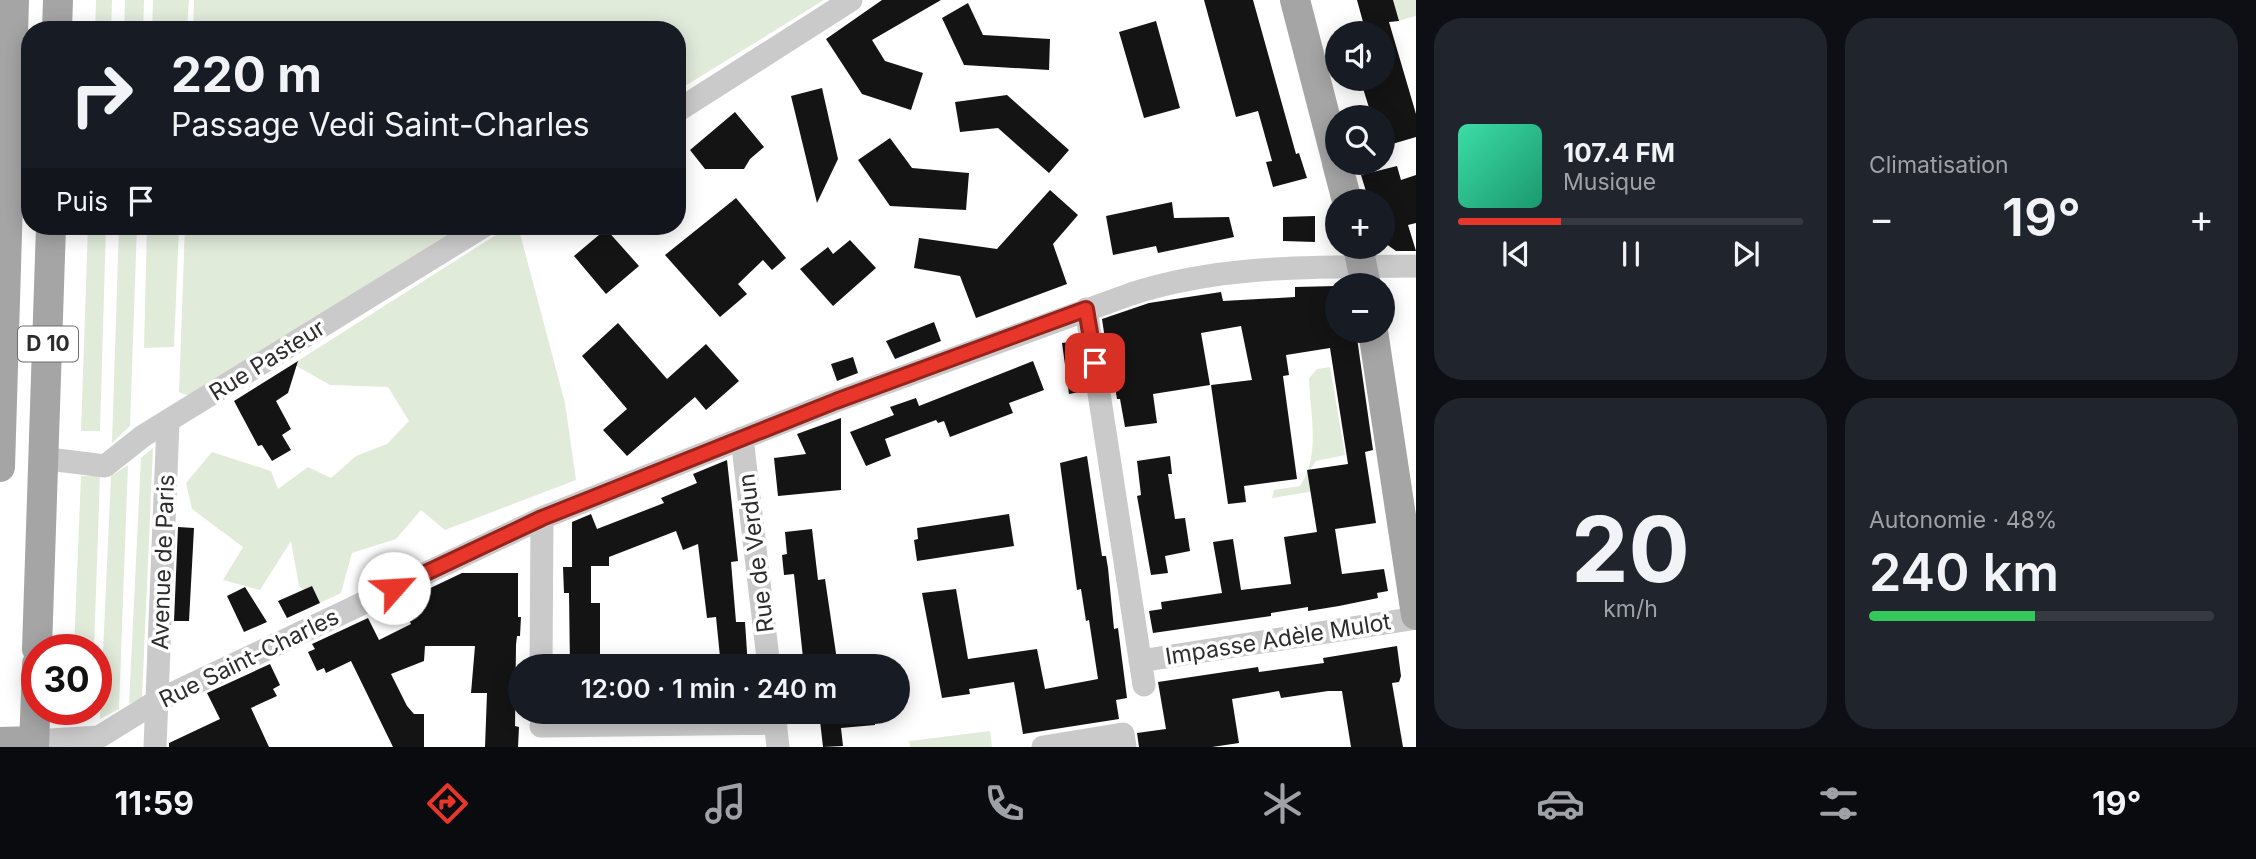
<!DOCTYPE html>
<html lang="fr">
<head>
<meta charset="utf-8">
<style>
  :root { --surface:#171b24; --page:#20242c; --text:#f1f3f6; --muted:#9ea1a6; --line:#363941; --accent:#e9362a }
  body { margin:0; font-family:Inter,sans-serif; background:var(--page); color:var(--text); height:100vh; display:flex; flex-direction:column; font-size:26px; white-space:nowrap }
  * { box-sizing:border-box; margin:0 }
  p { font-size:23px; color:var(--muted) }
  .icon { flex:none; width:38px; height:38px; fill:none; stroke:currentColor; stroke-width:2; stroke-linecap:round; stroke-linejoin:round }
  .map { position:relative; flex:1; overflow:hidden }
  .panel { display:flex; flex-direction:column; gap:18px; padding:18px; background:#0d0f14; width:840px }
  .panel>* { flex:none }
  .top-card { position:absolute; left:21px; top:21px; width:665px; height:214px; border-radius:28px; box-shadow:0 4px 18px #0003; background:#171b24; color:var(--text); overflow:hidden }
  .tools { position:absolute; left:1325px; top:21px; display:grid; gap:14px }
  .tools a { display:grid; place-items:center; width:70px; height:70px; border-radius:50%; background:var(--surface); box-shadow:0 4px 18px #0003; font-size:35px }
  .speed { position:absolute; left:21px; top:634px; display:flex; gap:14px; font-size:35px; font-weight:700; text-align:center }
  .speed>* { display:grid; place-content:center; width:91px; height:91px; border-radius:50%; background:var(--surface); box-shadow:0 4px 18px #0003; line-height:1 }
  .speed .limit { border:10px solid #d22; background:#fff; color:#111 }
  .pin { position:absolute; display:grid; place-items:center; width:60px; height:60px; color:#fff; margin:-30px; border-radius:14px; box-shadow:0 4px 10px #0006 }
  .me { position:absolute; width:77px; margin:-38px; rotate:64deg; stroke-linejoin:round; filter:drop-shadow(0 0 5px #0008) }
  .turn { display:flex; align-items:center; gap:24px; height:147px; padding:0 35px; font-size:32px }
  .turn .icon { width:91px; height:91px; stroke-width:2.5 }
  .turn b { display:block; font-size:49px; line-height:60px }
  .then { display:flex; align-items:center; height:66px; padding:0 35px; background:#0003; gap:14px; font-size:26px }
  .big { font-size:52px; font-weight:600; line-height:1.1 }
  .panel .tile { flex:1; display:flex; flex-direction:column; justify-content:center; gap:10px; min-width:0; padding:0 24px; border-radius:28px; background:var(--page) }
  .panel .dial { align-items:center; gap:0 }
  .dial b { font-size:91px; line-height:1 }
  .song { display:flex; align-items:center; gap:21px }
  .cover { width:84px; height:84px; border-radius:10px; background:linear-gradient(135deg,hsl(160 70% 55%),hsl(160 70% 35%)) }
  .played { height:7px; border-radius:4px; background:linear-gradient(90deg,var(--accent) 30%,var(--line) 30%) }
  .keys { display:flex; justify-content:space-around; direction:ltr }
  .heat { display:flex; justify-content:space-between; align-items:center; font-size:38px; direction:ltr }
  .charge { height:10px; border-radius:5px; background:linear-gradient(90deg,#34c759 48%,var(--line) 0) }
  .panel .tiles { flex:1; display:grid; gap:18px; grid-template-columns:repeat(2,1fr) }
  .trip { position:absolute; left:508px; top:654px; width:402px; height:70px; border-radius:35px; background:var(--surface); box-shadow:0 4px 18px #0003; font-weight:600; line-height:70px; text-align:center }
  .menu { display:flex; height:112px; justify-content:space-around; align-items:center; background:#090b0e; color:var(--muted) }
  .menu .icon { width:49px; height:49px }
  .menu .on { color:var(--accent) }
  .menu b { font-size:32px; color:var(--text) }
  main { display:flex; flex:1; min-height:0 }
  .map>svg:first-child { display:block }
  .green { fill:#e1ebda }
  .building { fill:#141414 }
  .lines { fill:none; stroke-linecap:round; stroke-linejoin:round }
  .minor { stroke:#cacaca; stroke-width:23 }
  .major { stroke:#a5a5a5; stroke-width:30 }
  .route-casing { stroke:#97231b; stroke-width:18 }
  .route { stroke:#e9362a; stroke-width:12 }
  .labels { text-anchor:middle; stroke-width:7; stroke-linejoin:round; paint-order:stroke }
  .shield { fill:#fff; stroke:#6c6c6c; stroke-width:2 }
  .shield-label { font-size:21px; font-weight:bold; fill:#2d2d2d }
  .street-label { font-size:23px; fill:#2d2d2d; stroke:#fff }
</style>
</head>
<body>
<main>
<div class="map">
<svg width="1416" height="747" viewBox="0 0 1416 747">
  <rect width="100%" height="100%" fill="#fff"/>
  <path class="green" d="M 96,0 L 112,0 L 111,30 L 95,30 Z
    M 125,0 L 144,0 L 143,30 L 124,30 Z
    M 153,0 L 189,0 L 187,30 L 152,30 Z
    M 194,0 L 824,0 L 677,91 L 677,30 L 193,30 Z
    M 1393,0 L 1416,0 L 1416,16 L 1398,21 Z
    M 88,226 L 106,226 L 100,431 L 81,431 Z
    M 119,226 L 137,226 L 130,426 L 112,443 Z
    M 147,226 L 179,226 L 174,347 L 144,348 Z
    M 185,226 L 465,226 L 191,397 L 179,392 Z
    M 510,226 L 518,226 L 565,403 L 576,480 L 445,530 L 421,510 L 396,539 L 352,553 L 341,593 L 320,603 L 299,586 L 291,541 L 260,590 L 223,580 L 243,547 L 192,509 L 186,483 L 212,452 L 271,471 L 278,489 L 308,467 L 331,478 L 356,456 L 387,444 L 409,421 L 388,387 L 330,385 L 293,364 Z
    M 1330,367 L 1345,455 L 1316,461 L 1311,468 L 1315,491 L 1272,498 L 1274,490 L 1300,486 C 1321,457 1310,412 1309,378 L 1317,369 Z
    M 153,448 L 142,698 L 129,704 L 141,458 Z
    M 128,465 L 119,709 L 100,719 L 111,476 Z
    M 81,476 L 100,476 L 94,649 L 74,649 Z
    M 990,731 L 992,747 L 910,747 L 909,741 Z"/>
  <path class="building" d="M 882,0 L 941,0 L 872,40 L 885,61 L 923,73 L 911,110 L 862,94 L 826,39 Z
    M 1204,0 L 1253,0 L 1296,154 L 1299,153 L 1307,178 L 1273,187 L 1266,162 L 1272,161 L 1258,111 L 1236,117 Z
    M 1357,0 L 1393,0 L 1399,21 L 1389,22 L 1416,114 L 1416,137 L 1382,147 L 1382,117 L 1372,117 L 1360,79 L 1382,79 L 1382,33 L 1366,33 Z
    M 968,3 L 983,35 L 1050,39 L 1049,70 L 964,65 L 942,18 Z
    M 1156,21 L 1180,108 L 1144,118 L 1119,32 Z
    M 822,88 L 838,159 L 817,203 L 791,96 Z
    M 1007,95 L 1069,150 L 1049,173 L 998,128 L 960,132 L 955,102 Z
    M 735,112 L 764,147 L 750,159 L 744,169 L 705,169 L 690,150 Z
    M 890,138 L 912,168 L 969,173 L 966,210 L 890,206 L 858,160 Z
    M 1397,166 L 1401,180 L 1416,175 L 1416,223 L 1408,225 L 1416,251 L 1396,251 L 1382,241 L 1382,201 L 1369,201 L 1361,175 Z
    M 1050,190 L 1078,215 L 1053,244 L 1067,284 L 976,318 L 960,276 L 914,268 L 919,238 L 997,249 Z
    M 736,198 L 786,258 L 772,270 L 763,260 L 738,284 L 747,294 L 720,317 L 665,255 Z
    M 1172,202 L 1174,218 L 1229,217 L 1234,237 L 1158,253 L 1156,246 L 1113,255 L 1106,216 Z
    M 1315,216 L 1315,242 L 1283,241 L 1283,217 Z
    M 606,229 L 639,266 L 606,294 L 574,256 Z
    M 850,240 L 876,268 L 833,306 L 800,269 L 828,247 L 833,254 Z
    M 1337,286 L 1337,331 L 1356,331 L 1373,450 L 1365,452 L 1376,523 L 1335,529 L 1342,574 L 1384,569 L 1388,591 L 1377,593 L 1378,598 L 1339,606 L 1308,611 L 1308,607 L 1271,613 L 1271,616 L 1153,633 L 1149,611 L 1162,609 L 1161,602 L 1222,593 L 1213,542 L 1233,539 L 1241,590 L 1291,584 L 1284,537 L 1317,532 L 1307,470 L 1348,464 L 1330,348 L 1286,355 L 1289,375 L 1283,376 L 1297,479 L 1244,486 L 1246,502 L 1228,504 L 1211,385 L 1252,380 L 1241,326 L 1201,333 L 1210,385 L 1153,394 L 1157,423 L 1125,427 L 1120,399 L 1117,399 L 1115,387 L 1112,387 L 1102,319 L 1149,303 L 1221,292 L 1223,301 L 1295,297 L 1295,287 Z
    M 934,322 L 941,341 L 895,359 L 886,341 Z
    M 618,323 L 667,379 L 706,344 L 739,381 L 706,410 L 695,397 L 627,456 L 603,430 L 627,409 L 582,356 Z
    M 1077,341 L 1085,391 L 1069,394 L 1062,343 Z
    M 853,357 L 858,373 L 837,381 L 831,364 Z
    M 298,361 L 288,393 L 276,401 L 291,429 L 282,435 L 291,450 L 272,461 L 262,445 L 258,446 L 234,401 Z
    M 1033,361 L 1044,390 L 1009,403 L 1013,413 L 950,437 L 944,421 L 938,423 L 936,420 L 885,439 L 891,456 L 866,466 L 850,432 L 894,415 L 890,407 L 916,398 L 919,406 Z
    M 841,418 L 841,490 L 778,496 L 774,458 L 806,454 L 797,434 Z
    M 1087,456 L 1102,556 L 1106,556 L 1108,568 L 1114,629 L 1118,628 L 1127,698 L 1116,700 L 1119,719 L 1023,734 L 1014,682 L 969,689 L 970,694 L 942,698 L 922,593 L 956,589 L 968,659 L 1037,649 L 1045,689 L 1098,679 L 1089,620 L 1086,621 L 1081,589 L 1077,590 L 1060,463 Z
    M 1170,456 L 1172,474 L 1168,474 L 1175,519 L 1185,518 L 1190,551 L 1165,556 L 1168,573 L 1151,575 L 1137,496 L 1141,495 L 1137,461 Z
    M 727,460 L 738,561 L 731,562 L 736,622 L 745,622 L 748,667 L 721,667 L 716,617 L 707,618 L 698,544 L 683,550 L 676,531 L 609,557 L 609,566 L 591,566 L 591,603 L 600,603 L 600,666 L 570,667 L 569,593 L 564,593 L 563,567 L 572,567 L 572,522 L 591,514 L 597,529 L 664,503 L 661,498 L 697,483 L 693,474 Z
    M 1009,514 L 1014,546 L 917,561 L 914,540 L 918,539 L 917,528 Z
    M 178,527 L 194,528 L 189,621 L 174,621 Z
    M 812,529 L 818,580 L 825,579 L 838,667 L 804,667 L 794,574 L 784,575 L 782,555 L 787,554 L 785,532 Z
    M 462,573 L 518,573 L 518,617 L 521,617 L 520,636 L 517,636 L 516,645 L 515,726 L 519,727 L 518,747 L 485,747 L 487,693 L 471,693 L 475,646 L 425,646 L 424,661 L 391,674 L 407,706 L 414,714 L 424,714 L 424,747 L 393,747 L 351,661 L 326,673 L 324,668 L 317,671 L 308,652 L 315,649 L 312,644 L 368,618 L 379,640 L 411,624 L 401,602 Z
    M 312,586 L 320,603 L 287,618 L 278,601 Z
    M 245,587 L 267,622 L 244,632 L 227,596 Z
    M 1397,646 L 1401,676 L 1399,682 L 1392,683 L 1403,747 L 1351,747 L 1342,691 L 1328,691 L 1281,698 L 1279,691 L 1232,699 L 1239,743 L 1212,747 L 1139,747 L 1137,733 L 1166,729 L 1158,682 L 1258,667 L 1259,672 L 1324,663 L 1323,658 Z
    M 270,664 L 280,685 L 273,689 L 277,696 L 251,708 L 269,747 L 169,747 L 169,743 L 220,719 L 207,693 Z
    M 819,712 L 874,712 L 875,725 L 841,728 L 843,746 L 823,747 Z"/>
  <g class="lines">
    <path class="minor" d="M 677,111 L 851,0
      M 1086,309 L 1144,685
      M 742,438 L 769,667
      M 44,461 L 57,460 L 105,466 L 143,436 L 484,226
      M 1140,661 L 1416,618
      M 541,667 L 542,518
      M 774,712 L 778,747
      M 541,726 L 776,723
      M 34,741 L 99,737 L 157,701 L 542,518 L 836,401 L 1131,294 C 1223,264 1320,267 1416,266
      M 155,747 L 168,423
      M 1043,747 L 1123,734 L 1125,747"/>
    <path class="major" d="M 1295,0 L 1337,162
      M 57,30 L 58,0
      M 1337,163 L 1347,201
      M 1358,247 L 1366,285
      M 1373,331 L 1416,615
      M 0,467 L 14,0
      M 37,649 L 51,226
      M 0,742 L 34,741
      M 34,747 L 37,664"/>
  </g>
  <g class="lines">
    <g class="route-casing">
      <path id="route" d="M 394,588 L 542,518 L 836,401 L 1086,309 L 1095,363"/>
    </g>
    <use href="#route" class="route"/>
  </g>
  <g class="labels">
    <rect class="shield" x="18" y="326.5" width="60" height="35" rx="5"/>
    <g class="shield-label">
      <text x="48" y="351">D 10</text>
    </g>
    <g class="street-label">
      <text transform="translate(267 360) rotate(-32)" y="8">Rue Pasteur</text>
      <text transform="translate(756 553) rotate(-97)" y="8">Rue de Verdun</text>
      <text transform="translate(163 562) rotate(-88)" y="8">Avenue de Paris</text>
      <text transform="translate(1278 639) rotate(-9)" y="8">Impasse Adèle Mulot</text>
      <text transform="translate(249 658) rotate(-26)" y="8">Rue Saint-Charles</text>
    </g>
  </g>
</svg>
<div class="tools">
<a><svg class="icon" aria-label="sound" viewBox="0 0 24 24"><path d="M4 9h4l5-4v14l-5-4H4zM17 9q2 3 0 6"/></svg></a>
<a><svg class="icon" aria-label="search" viewBox="0 0 24 24"><circle cx="10" cy="10" r="6"/><path d="M15 15l6 6"/></svg></a>
<a>+</a>
<a>−</a>
</div>
<div class="speed"><div class="limit">30</div></div>
<div class="pin" style="left:1095px;top:363px;background:#d93025"><svg class="icon" aria-label="arrive" viewBox="0 0 24 24"><path d="M6 21V4h12l-3 4 3 4H6"/></svg></div>
<svg class="me" style="left:394px;top:588px" viewBox="-20 -20 40 40"><circle r="19" fill="#fff"/><path d="M0-13L10 11 0 6-10 11z" fill="#e9362a"/></svg>
<div class="trip">12:00 · 1 min · 240 m</div>
<div class="top-card">
<div class="turn"><svg class="icon" aria-label="right" viewBox="0 0 24 24"><path d="M7 20v-9h11M14 6l5 5-5 5"/></svg><div><b>220 m</b>Passage Vedi Saint-Charles</div></div>
<div class="then">Puis<svg class="icon" aria-label="arrive" viewBox="0 0 24 24"><path d="M6 21V4h12l-3 4 3 4H6"/></svg></div>
</div>
</div>
<section class="panel">
<div class="tiles">
<div class="tile">
<div class="song"><i class="cover"></i><div><b>107.4 FM</b><p>Musique</p></div></div>
<div class="played"></div>
<div class="keys"><svg class="icon" aria-label="previous" viewBox="0 0 24 24"><path d="M18 5L8 12l10 7zM5 5v14"/></svg><svg class="icon" aria-label="pause" viewBox="0 0 24 24"><path d="M8 5v14M16 5v14"/></svg><svg class="icon" aria-label="next" viewBox="0 0 24 24"><path d="M6 5l10 7-10 7zM19 5v14"/></svg></div>
</div>
<div class="tile"><p>Climatisation</p>
<div class="heat"><a>−</a><b class="big">19°</b><a>+</a></div>
</div>
<div class="tile dial"><b>20</b><p>km/h</p></div>
<div class="tile"><p>Autonomie · 48%</p><b class="big">240 km</b><div class="charge"></div></div>
</div>
</section>
</main>
<nav class="menu">
<b>11:59</b>
<svg class="icon on" aria-label="directions" viewBox="0 0 24 24"><path d="M12 3l9 9-9 9-9-9zM9 14v-3h6M13 9l2 2-2 2"/></svg>
<svg class="icon" aria-label="music" viewBox="0 0 24 24"><path d="M9 18V5l10-2v13"/><circle cx="6" cy="18" r="3"/><circle cx="16" cy="16" r="3"/></svg>
<svg class="icon" aria-label="phone" viewBox="0 0 24 24"><path d="M5 4h4l2 5-3 2q2 4 5 5l2-3 5 2v4C11 20 4 13 5 4z"/></svg>
<svg class="icon" aria-label="climate" viewBox="0 0 24 24"><path d="M12 3v18M4 7l16 10M4 17L20 7"/></svg>
<svg class="icon" aria-label="car" viewBox="0 0 24 24"><path d="M5 17H2v-5l4-1 3-4h7l3 4 3 1v5h-3M9 17h6M6 11h13"/><circle cx="7" cy="17" r="2"/><circle cx="17" cy="17" r="2"/></svg>
<svg class="icon" aria-label="filters" viewBox="0 0 24 24"><path d="M4 7h16M4 17h16"/><circle cx="9" cy="7" r="2"/><circle cx="15" cy="17" r="2"/></svg>
<b>19°</b>
</nav>
</body>
</html>
